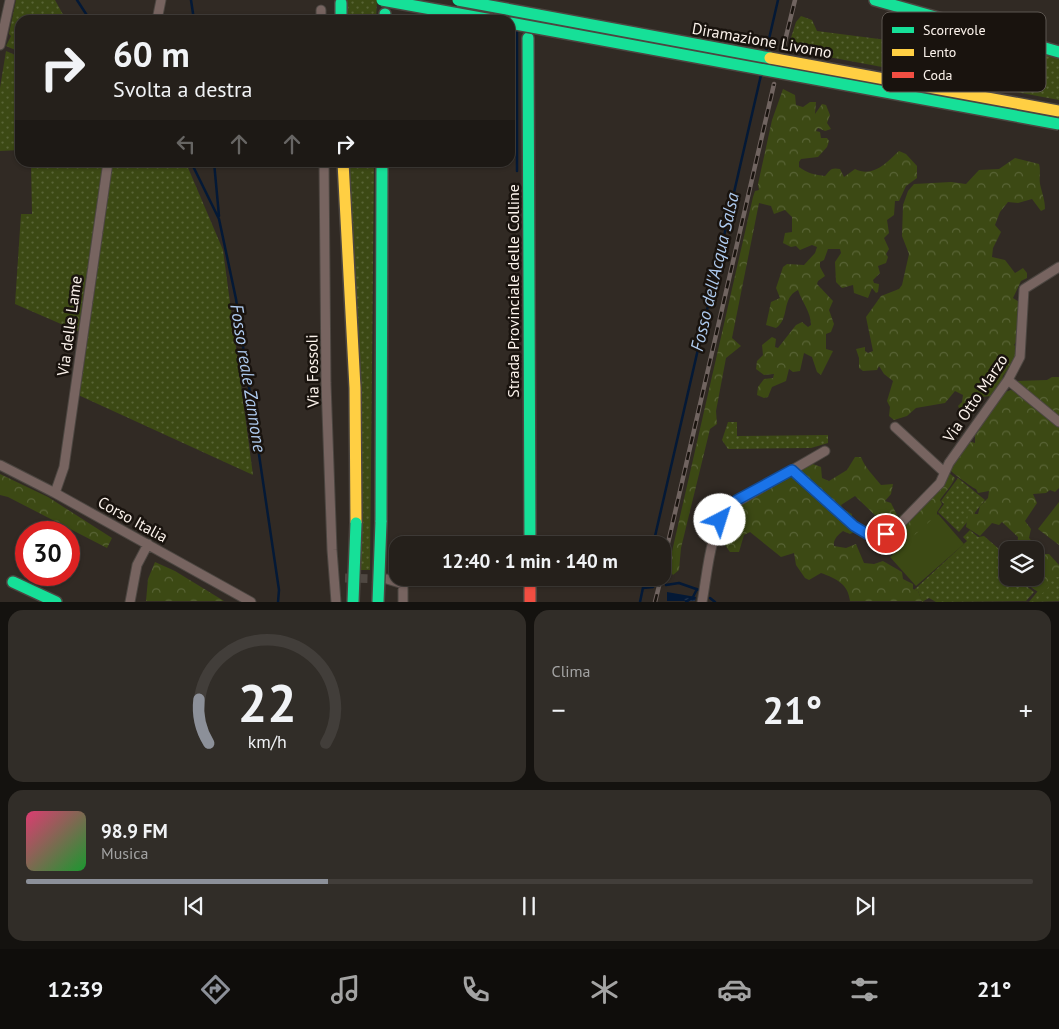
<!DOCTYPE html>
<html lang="it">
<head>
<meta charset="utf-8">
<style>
  :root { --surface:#25201b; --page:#312d28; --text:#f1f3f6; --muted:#a3a3a3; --line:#423e3a; --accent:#8c9099 }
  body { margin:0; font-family:"PT Sans",sans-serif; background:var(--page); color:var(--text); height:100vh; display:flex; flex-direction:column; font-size:19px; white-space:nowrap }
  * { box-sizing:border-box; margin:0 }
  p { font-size:16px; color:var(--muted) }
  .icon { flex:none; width:28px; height:28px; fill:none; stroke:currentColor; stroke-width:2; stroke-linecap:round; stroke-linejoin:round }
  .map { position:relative; height:602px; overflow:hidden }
  .sheet { display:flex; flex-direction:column; gap:8px; padding:8px; background:#14120f; flex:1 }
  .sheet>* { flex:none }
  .hud { position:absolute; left:15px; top:15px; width:500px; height:152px; border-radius:15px; box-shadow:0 1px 4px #0004,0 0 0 1px var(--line); background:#25201b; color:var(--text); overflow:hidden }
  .fabs { position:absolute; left:999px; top:541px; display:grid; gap:10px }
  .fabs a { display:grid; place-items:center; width:45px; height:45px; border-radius:10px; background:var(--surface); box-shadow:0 1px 4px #0004,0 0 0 1px var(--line); font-size:25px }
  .speed { position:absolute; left:15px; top:521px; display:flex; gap:10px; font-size:25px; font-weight:700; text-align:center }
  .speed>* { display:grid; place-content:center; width:65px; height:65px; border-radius:50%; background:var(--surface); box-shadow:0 1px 4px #0004,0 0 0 1px var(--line); line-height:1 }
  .speed .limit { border:8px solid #d22; background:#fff; color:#111 }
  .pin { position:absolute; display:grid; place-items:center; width:42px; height:42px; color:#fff; margin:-21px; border:2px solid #fff; border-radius:50%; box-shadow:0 1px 5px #0007 }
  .me { position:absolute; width:55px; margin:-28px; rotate:40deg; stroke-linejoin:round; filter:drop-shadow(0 0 4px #0008) }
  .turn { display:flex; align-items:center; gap:18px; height:105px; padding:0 15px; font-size:22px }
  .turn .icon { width:65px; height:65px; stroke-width:2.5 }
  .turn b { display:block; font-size:35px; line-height:42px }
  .lanes { display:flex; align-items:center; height:48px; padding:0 15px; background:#0003; justify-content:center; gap:25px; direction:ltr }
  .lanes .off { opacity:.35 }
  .big { font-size:38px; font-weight:700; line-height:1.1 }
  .sheet .tile { flex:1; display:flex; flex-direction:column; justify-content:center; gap:8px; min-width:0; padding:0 18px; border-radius:15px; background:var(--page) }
  .sheet .dial { align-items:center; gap:0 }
  .dial svg { height:130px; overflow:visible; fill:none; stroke:var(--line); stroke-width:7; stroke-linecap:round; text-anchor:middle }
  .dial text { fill:var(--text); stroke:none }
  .song { display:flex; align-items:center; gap:15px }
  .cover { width:60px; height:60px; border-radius:8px; background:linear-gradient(135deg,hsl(340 70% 55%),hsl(130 70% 35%)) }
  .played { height:5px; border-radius:2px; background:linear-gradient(90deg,var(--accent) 30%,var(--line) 30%) }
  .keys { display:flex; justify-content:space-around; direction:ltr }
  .heat { display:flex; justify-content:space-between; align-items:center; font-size:28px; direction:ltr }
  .sheet .tiles { flex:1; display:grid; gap:8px; grid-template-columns:1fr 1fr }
  .tile:last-child { grid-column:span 2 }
  .trip { position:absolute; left:389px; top:536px; width:282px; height:50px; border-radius:15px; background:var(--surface); box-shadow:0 1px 4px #0004,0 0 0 1px var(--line); font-weight:700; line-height:50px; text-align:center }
  .tabs { display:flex; height:80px; justify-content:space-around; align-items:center; background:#0f0d0b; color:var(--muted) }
  .tabs .icon { width:35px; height:35px }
  .tabs .active { color:var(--accent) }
  .tabs b { font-size:22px; color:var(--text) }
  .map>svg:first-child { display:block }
  .grass { fill:url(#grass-dots) }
  .forest { fill:url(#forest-crowns) }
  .pitch { fill:#3c4914 }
  .water { fill:url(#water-ripples) }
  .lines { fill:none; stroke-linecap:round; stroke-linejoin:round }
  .stream { stroke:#041936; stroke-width:2.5 }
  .street-tunnel { stroke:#4f4842; stroke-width:9; stroke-dasharray:9 4.5; stroke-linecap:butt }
  .street-casing { stroke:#4c4641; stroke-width:11 }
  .fast-casing { stroke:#4c4641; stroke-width:14 }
  .slow-casing { stroke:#4c4641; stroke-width:14 }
  .jam-casing { stroke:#4c4641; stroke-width:14 }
  .street { stroke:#776460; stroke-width:9 }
  .fast { stroke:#16e098; stroke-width:11 }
  .slow { stroke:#ffcf43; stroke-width:11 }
  .jam { stroke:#f24e42; stroke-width:11 }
  .rail-casing { stroke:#706460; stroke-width:4.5 }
  .rail { stroke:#19130e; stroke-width:2.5; stroke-dasharray:8; stroke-linecap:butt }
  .fast-bridge-casing { stroke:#4c4641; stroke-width:14; stroke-linecap:butt }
  .slow-bridge-casing { stroke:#4c4641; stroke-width:14; stroke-linecap:butt }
  .fast-bridge { stroke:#16e098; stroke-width:11 }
  .slow-bridge { stroke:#ffcf43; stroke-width:11 }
  .route-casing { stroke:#114b97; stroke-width:12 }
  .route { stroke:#1a73e8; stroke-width:9 }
  .labels { text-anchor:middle; stroke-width:5; stroke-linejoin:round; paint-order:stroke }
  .street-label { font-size:16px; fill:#fbf2eb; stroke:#19130e }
  .water-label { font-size:18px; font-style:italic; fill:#aecaee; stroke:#19130e }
  .key { fill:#19130e; stroke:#5d5650; stroke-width:1 }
  .key-label { font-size:14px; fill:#fbf2eb }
</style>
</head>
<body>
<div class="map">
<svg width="1059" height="602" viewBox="0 0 1059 602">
  <defs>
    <pattern id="grass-dots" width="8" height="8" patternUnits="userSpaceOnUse" patternTransform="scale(1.25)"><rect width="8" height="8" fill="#3c4914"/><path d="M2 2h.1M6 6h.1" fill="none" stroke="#596436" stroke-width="1.8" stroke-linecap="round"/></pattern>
    <pattern id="forest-crowns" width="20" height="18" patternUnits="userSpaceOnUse" patternTransform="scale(1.25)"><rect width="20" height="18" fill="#3c4914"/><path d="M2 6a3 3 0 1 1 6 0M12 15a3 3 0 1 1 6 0" fill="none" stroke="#596436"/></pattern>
    <pattern id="water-ripples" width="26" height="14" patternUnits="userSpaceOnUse" patternTransform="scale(1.25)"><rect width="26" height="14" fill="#041936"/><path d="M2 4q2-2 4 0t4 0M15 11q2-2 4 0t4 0" fill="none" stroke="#2a3b53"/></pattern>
  </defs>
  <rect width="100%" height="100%" fill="#312a24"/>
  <path class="grass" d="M 16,0 L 55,0 L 66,20 L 20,20 L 20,52 L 6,46 L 11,36 L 9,34 Z
    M 347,0 L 377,0 L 376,20 L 346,20 Z
    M 801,16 L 812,20 L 817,31 L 887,40 L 903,35 L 908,17 L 1059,55 L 1059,100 L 796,51 L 790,41 L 796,22 Z
    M 6,51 L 20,57 L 20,150 L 0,151 L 0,88 Z
    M 31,163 L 186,163 L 223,250 L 253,475 L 76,394 L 84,334 L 15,304 L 21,214 L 32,214 Z
    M 349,163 L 374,163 L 370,570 L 358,570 Z
    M 728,422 L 737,422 L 737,436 L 828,435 L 828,443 L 811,448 L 728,449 L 722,440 Z
    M 958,478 L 985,500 L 959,532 L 938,512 L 944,504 L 941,501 Z
    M 970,530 L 978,537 L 984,536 L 1007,556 L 1001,564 L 1007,570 L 1008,578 L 1016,578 L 1034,592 L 1026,601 L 936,602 L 929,598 L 922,602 L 918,591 L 914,590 L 967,541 L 963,537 Z
    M 1055,570 L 1059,573 L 1059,601 L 1029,602 Z"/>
  <path class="forest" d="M 783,89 L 795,95 L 796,105 L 803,107 L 810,102 L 816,102 L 815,114 L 822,104 L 826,105 L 830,115 L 827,123 L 831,129 L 825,131 L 818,128 L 816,131 L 820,132 L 821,138 L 827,138 L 829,141 L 827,147 L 818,157 L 801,159 L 799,162 L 799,167 C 807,173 815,175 825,176 C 830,171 830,167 840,169 L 844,177 L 855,169 C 873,178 886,163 899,151 L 906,154 L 917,166 L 917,178 L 906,186 L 899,201 L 895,201 L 894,215 L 887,220 L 889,233 L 884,238 L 889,249 L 886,254 L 888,257 L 886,263 L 878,266 L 880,273 L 873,280 L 874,283 L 879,284 L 878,292 L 876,293 L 872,288 L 868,298 L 854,293 L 853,285 L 842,288 L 836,282 L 835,262 L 841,253 L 840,249 L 828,249 L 824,260 L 820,262 L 820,267 L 825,276 L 818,281 L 817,284 L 833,301 L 829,310 L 834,324 L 831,332 L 826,334 L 826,349 L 833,351 L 821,375 L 817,372 L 812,357 L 804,353 L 800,371 L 793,372 L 789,369 L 786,381 L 772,387 L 768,397 L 764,398 L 757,395 L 758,387 L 764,379 L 773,378 L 774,374 L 764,375 L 756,369 L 757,361 L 763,355 L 762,345 L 772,337 L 776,339 L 775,347 L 778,348 L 796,325 L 802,322 L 808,327 L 811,325 C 811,312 802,302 798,290 C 781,298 790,319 776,328 L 766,325 L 771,302 L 780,298 L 776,288 L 783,267 L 787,264 L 804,265 L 815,253 L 817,247 L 812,245 L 800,250 L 796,246 L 791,247 L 783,243 L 785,233 L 792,232 L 792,217 L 785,210 L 774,214 L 771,206 L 759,203 L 732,338 L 741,346 L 726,358 L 716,411 L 717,424 L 710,429 L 681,548 L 679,570 L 673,575 L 668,569 L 753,197 L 755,191 L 759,190 L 758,184 L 772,120 Z
    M 1015,158 L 1039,164 C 1041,171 1039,177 1040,184 C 1042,193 1045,200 1045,209 L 1041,211 L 1032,199 L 1018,203 L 1008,202 L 1000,212 L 995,225 L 1001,232 L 993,248 L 992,257 L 1005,260 L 1015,273 L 1023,268 L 1027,273 L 1027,278 L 1021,281 L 1013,298 L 1024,305 L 1020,336 L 1014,345 L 1021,350 L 1003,376 L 1002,381 L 992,396 L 980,397 L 974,407 L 960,410 L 958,406 L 962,402 L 963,395 L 955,391 L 945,403 L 916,408 L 907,416 L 894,420 L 889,416 L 890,407 L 887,401 L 893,381 L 884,374 L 879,366 L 877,370 L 863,371 L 859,368 L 859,358 L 856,349 L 865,347 L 865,351 L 868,353 L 873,351 L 866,317 L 881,296 L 899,289 L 902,285 L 909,254 L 902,236 L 903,205 L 908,191 L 914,184 L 951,182 L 966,184 L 979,170 L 999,169 Z
    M 1052,377 L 1059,377 L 1059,419 L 1012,381 L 1047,380 Z
    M 1011,390 L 1016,391 L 1059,425 L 1059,488 L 1055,492 L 1050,490 L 1046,493 L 1033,494 L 1037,503 L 1025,521 L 1031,529 L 1029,538 L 1043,554 L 1049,554 L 1059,565 L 1059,577 L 1049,577 L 1050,584 L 1046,591 L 1041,594 L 1018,578 L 1035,578 L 1035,550 L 1012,550 L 1017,547 L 1018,537 L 1002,522 L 999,525 L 992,523 L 980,536 L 966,527 L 969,508 L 971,508 L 975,514 L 978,514 L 980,506 L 988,498 L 989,491 L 978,493 L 976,489 C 974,489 951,472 949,469 L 968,441 L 975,443 L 975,429 L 987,410 L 994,407 L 1002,393 Z
    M 855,457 L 861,457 C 865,468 874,476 881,485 L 893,484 L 891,494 L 885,501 L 891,503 L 898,517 C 917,507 931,486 948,472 L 955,478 C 952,485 945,493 940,500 L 942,504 L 937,512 L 937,519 L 896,553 L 879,543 L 879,519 L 855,496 L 841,505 L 843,509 L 852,514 L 852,519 L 849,521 L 854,532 L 850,534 L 843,531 C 838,535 833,539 834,546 L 846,548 L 856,544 L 864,563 L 874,564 L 883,561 L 902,572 L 903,579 L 913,584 L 913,589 L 918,591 L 922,601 L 850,601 C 848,584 837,579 821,573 L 809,580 L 805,578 L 796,565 L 794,553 L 781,557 L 750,532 L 744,535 L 739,552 L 730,552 C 716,536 724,510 742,499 C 746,497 753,496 757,495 L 765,480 L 798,473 L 810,463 L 821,467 L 822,478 L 829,481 L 847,470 Z
    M 0,474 L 48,497 L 112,538 L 107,548 L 8,497 L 0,495 Z
    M 1059,502 L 1059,545 L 1038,529 Z
    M 155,562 L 175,571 L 224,601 L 146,601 L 148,579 Z"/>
  <path class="pitch" d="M 938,514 L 964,544 L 916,586 L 890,557 Z"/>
  <path class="water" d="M 667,592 L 696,597 L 695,601 L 667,601 Z"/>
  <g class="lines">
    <path class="stream" d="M 77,0 L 90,20
      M 191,0 L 194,20
      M 766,52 L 778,0
      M 191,162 L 219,219 L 236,299 L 279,590 L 278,602
      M 214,162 L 219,216
      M 517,171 L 517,30
      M 653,545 L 761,75
      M 666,585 L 679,583 L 699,590
      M 643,588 L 653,587
      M 710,598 L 715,602
      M 640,602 L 645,578
      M 686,602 L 693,597 L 697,589"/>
    <path class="street-tunnel" d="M 345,578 L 381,579"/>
    <g class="street-casing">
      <path id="street" d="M 321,10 L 321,20
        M 157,20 L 161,0
        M 0,45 L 10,0
        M 324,162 L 326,383 L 332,550 L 336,602
        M 1008,380 L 1059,422
        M 895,427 L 944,472
        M 0,465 L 55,493 L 251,602
        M 792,470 L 854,526 L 869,535 L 885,534 L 901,523 L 940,483 L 949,463 L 1008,380 L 1020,357 L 1024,289 L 1059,267
        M 55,493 L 64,467 L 108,162
        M 387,579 L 403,584 L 403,602
        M 130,602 L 137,565 L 148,544
        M 702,602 C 708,570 709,532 730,506 L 825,451"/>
    </g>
    <g class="fast-casing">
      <path id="fast" d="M 875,0 L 1059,52
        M 341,3 L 341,20
        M 385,14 L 385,20
        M 528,38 L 530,545
        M 381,522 L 382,162
        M 13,582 L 56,602"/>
    </g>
    <g class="slow-casing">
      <path id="slow" d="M 343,162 L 355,388 L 356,523"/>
    </g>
    <g class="jam-casing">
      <path id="jam" d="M 530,578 L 530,602"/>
    </g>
    <use href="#street" class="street"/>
    <use href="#fast" class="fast"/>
    <use href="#slow" class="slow"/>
    <use href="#jam" class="jam"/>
    <g class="rail-casing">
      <path id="rail" d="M 784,45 L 795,0
        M 662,569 L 774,84
        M 655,602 L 661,578"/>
    </g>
    <use href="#rail" class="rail"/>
    <g class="fast-bridge-casing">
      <path id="fast-bridge" d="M 382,0 L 492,20
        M 458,0 L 770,58
        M 510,23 L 1059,124
        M 353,602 L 356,523
        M 378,602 L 381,522"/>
    </g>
    <g class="slow-bridge-casing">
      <path id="slow-bridge" d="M 770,58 L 1059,111"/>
    </g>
    <use href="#fast-bridge" class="fast-bridge"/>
    <use href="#slow-bridge" class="slow-bridge"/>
  </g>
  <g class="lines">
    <g class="route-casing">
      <path id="route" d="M 720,520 L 730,506 L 737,500 L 792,470 L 854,526 L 869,535 L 886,534"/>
    </g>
    <use href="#route" class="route"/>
  </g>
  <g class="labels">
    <g class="street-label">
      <text transform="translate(762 40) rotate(10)" y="6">Diramazione Livorno</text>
      <text transform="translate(513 291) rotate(-90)" y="6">Strada Provinciale delle Colline</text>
      <text transform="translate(69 326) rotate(-82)" y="6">Via delle Lame</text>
      <text transform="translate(312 371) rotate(-91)" y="6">Via Fossoli</text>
      <text transform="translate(975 398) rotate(-56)" y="6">Via Otto Marzo</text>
      <text transform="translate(133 519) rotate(29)" y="6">Corso Italia</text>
    </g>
    <g class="water-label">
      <text transform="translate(715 272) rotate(-77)" y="6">Fosso dell'Acqua Salsa</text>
      <text transform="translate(248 378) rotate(81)" y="6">Fosso reale Zannone</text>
    </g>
  </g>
  <rect x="882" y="12" width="164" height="80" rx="8" class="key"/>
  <rect x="892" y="27" width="22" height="6" fill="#16e098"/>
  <rect x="892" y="49" width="22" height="7" fill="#ffcf43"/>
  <rect x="892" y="72" width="22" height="6" fill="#f24e42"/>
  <g class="key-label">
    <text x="923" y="35">Scorrevole</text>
    <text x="923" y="57">Lento</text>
    <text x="923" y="80">Coda</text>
  </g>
</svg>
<div class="fabs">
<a><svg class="icon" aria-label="layers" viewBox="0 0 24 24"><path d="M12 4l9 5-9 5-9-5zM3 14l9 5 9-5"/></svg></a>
</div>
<div class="speed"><div class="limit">30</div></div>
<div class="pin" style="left:886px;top:534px;background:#d93025"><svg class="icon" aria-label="arrive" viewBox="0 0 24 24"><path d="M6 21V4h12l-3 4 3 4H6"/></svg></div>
<svg class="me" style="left:720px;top:520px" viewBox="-20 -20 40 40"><circle r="19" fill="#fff"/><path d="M0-13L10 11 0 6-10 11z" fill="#1a73e8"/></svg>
<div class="trip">12:40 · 1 min · 140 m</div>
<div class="hud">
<div class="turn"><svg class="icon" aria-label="right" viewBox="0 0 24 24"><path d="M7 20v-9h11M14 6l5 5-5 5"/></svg><div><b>60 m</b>Svolta a destra</div></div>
<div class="lanes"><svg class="icon off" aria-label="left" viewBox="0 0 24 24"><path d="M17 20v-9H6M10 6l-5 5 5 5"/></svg><svg class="icon off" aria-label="ahead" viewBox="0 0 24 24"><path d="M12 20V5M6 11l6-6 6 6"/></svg><svg class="icon off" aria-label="ahead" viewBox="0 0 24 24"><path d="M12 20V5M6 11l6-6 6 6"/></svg><svg class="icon" aria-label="right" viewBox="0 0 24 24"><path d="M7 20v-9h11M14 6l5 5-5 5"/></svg></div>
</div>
</div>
<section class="sheet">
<div class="tiles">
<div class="tile dial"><svg viewBox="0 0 100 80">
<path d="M14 69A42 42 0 1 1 86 69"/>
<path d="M14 69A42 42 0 0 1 8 42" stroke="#8c9099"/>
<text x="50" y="56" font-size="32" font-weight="700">22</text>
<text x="50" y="72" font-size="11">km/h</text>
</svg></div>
<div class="tile"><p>Clima</p>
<div class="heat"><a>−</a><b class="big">21°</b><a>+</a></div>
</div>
<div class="tile">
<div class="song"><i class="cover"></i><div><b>98.9 FM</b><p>Musica</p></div></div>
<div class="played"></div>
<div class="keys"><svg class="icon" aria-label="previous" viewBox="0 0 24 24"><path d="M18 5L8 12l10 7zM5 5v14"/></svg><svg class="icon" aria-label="pause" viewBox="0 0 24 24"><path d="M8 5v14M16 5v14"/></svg><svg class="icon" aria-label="next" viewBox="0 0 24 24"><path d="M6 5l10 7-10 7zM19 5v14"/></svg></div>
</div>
</div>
</section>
<nav class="tabs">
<b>12:39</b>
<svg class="icon active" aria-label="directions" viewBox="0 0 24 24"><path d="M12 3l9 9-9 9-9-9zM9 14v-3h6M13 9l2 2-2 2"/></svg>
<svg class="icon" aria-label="music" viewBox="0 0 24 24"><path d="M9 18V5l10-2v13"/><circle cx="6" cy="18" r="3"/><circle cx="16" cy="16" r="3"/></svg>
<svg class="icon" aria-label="phone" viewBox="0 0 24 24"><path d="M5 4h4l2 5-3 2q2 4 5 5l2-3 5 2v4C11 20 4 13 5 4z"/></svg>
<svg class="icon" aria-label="climate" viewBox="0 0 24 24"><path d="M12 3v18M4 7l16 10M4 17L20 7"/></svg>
<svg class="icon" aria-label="car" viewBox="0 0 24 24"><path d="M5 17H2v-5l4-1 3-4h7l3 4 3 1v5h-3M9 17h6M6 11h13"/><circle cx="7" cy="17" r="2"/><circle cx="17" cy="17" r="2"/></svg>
<svg class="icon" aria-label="filters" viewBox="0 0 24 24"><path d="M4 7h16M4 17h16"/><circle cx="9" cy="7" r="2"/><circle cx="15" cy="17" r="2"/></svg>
<b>21°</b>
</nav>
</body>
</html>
